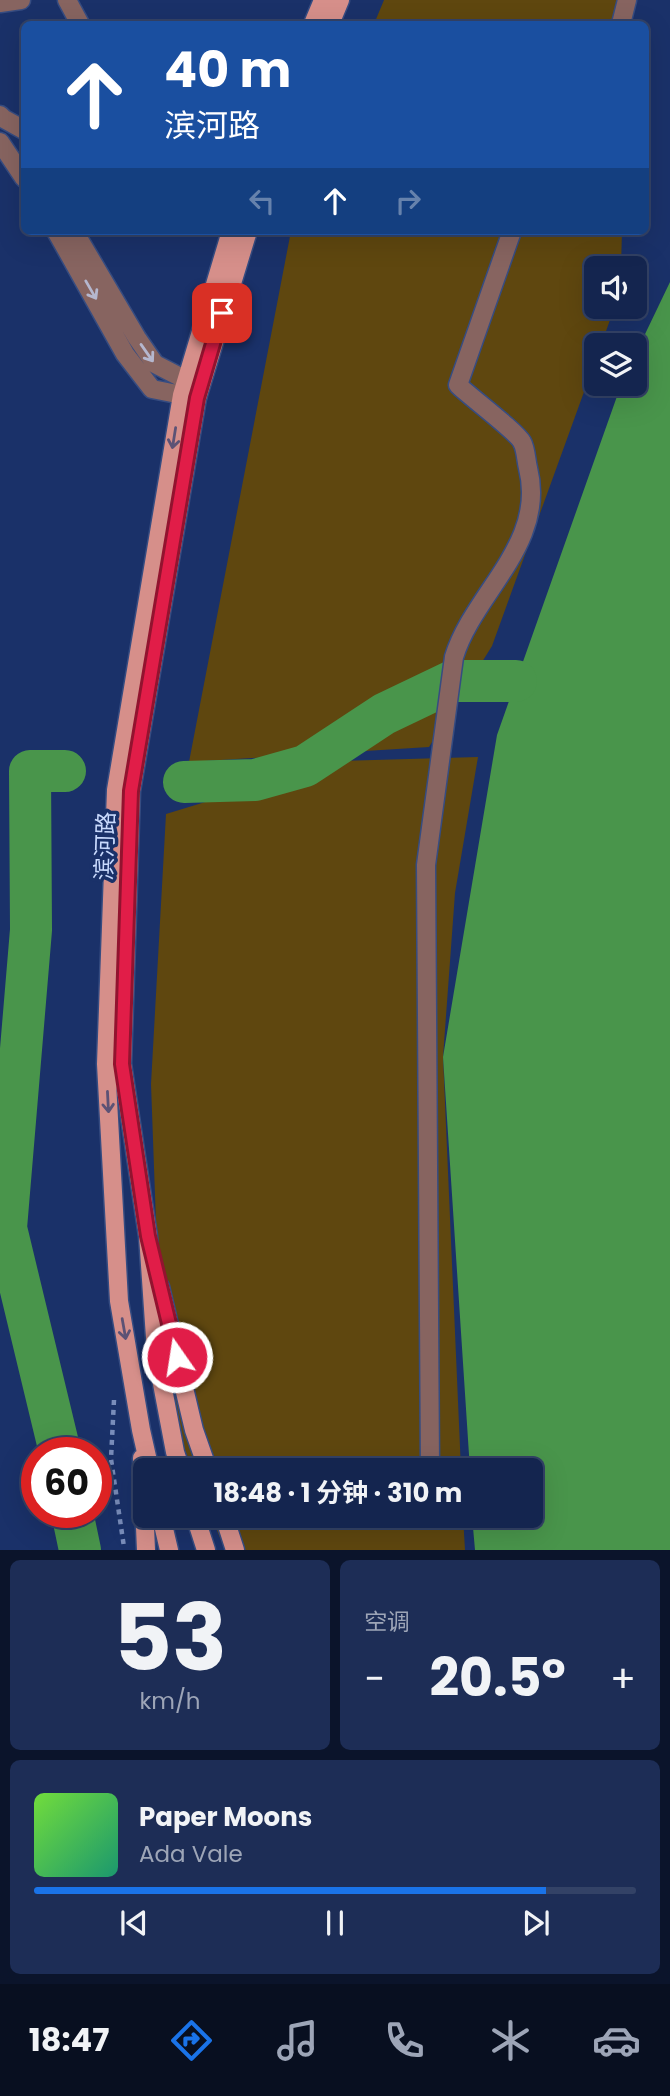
<!DOCTYPE html>
<html lang="zh">
<head>
<meta charset="utf-8">
<style>
  :root { --surface:#14254f; --page:#1d2d56; --text:#f1f3f6; --muted:#9da5b7; --line:#334266; --accent:#1a73e8 }
  body { margin:0; font-family:Poppins,"Noto Sans SC",sans-serif; background:var(--page); color:var(--text); height:100vh; display:flex; flex-direction:column; font-size:26px; white-space:nowrap }
  * { box-sizing:border-box; margin:0 }
  p { font-size:23px; color:var(--muted) }
  .icon { flex:none; width:38px; height:38px; fill:none; stroke:currentColor; stroke-width:2; stroke-linecap:round; stroke-linejoin:round }
  .map { position:relative; height:1550px; overflow:hidden }
  .sheet { display:flex; flex-direction:column; gap:10px; padding:10px; background:#0b142b; flex:1 }
  .sheet>* { flex:none }
  .banner { position:absolute; left:21px; top:21px; width:628px; height:214px; border-radius:10px; box-shadow:0 7px 28px #0002,0 0 0 2px var(--line); background:#1a4fa0; color:#fff; overflow:hidden }
  .buttons { position:absolute; left:584px; top:256px; display:grid; gap:14px }
  .buttons a { display:grid; place-items:center; width:63px; height:63px; border-radius:10px; background:var(--surface); box-shadow:0 7px 28px #0002,0 0 0 2px var(--line); font-size:35px }
  .speed { position:absolute; left:21px; top:1437px; display:flex; gap:14px; font-size:35px; font-weight:700; text-align:center }
  .speed>* { display:grid; place-content:center; width:91px; height:91px; border-radius:50%; background:var(--surface); box-shadow:0 7px 28px #0002,0 0 0 2px var(--line); line-height:1 }
  .speed .limit { border:10px solid #d22; background:#fff; color:#111 }
  .pin { position:absolute; display:grid; place-items:center; width:60px; height:60px; color:#fff; margin:-30px; border-radius:14px; box-shadow:0 4px 10px #0006 }
  .me { position:absolute; width:77px; margin:-38px; rotate:347deg; stroke-linejoin:round; filter:drop-shadow(0 0 5px #0008) }
  .turn { display:flex; align-items:center; gap:24px; height:147px; padding:0 28px; font-size:32px }
  .turn .icon { width:91px; height:91px; stroke-width:2.5 }
  .turn b { display:block; font-size:49px; line-height:60px }
  .lanes { display:flex; align-items:center; height:66px; padding:0 28px; background:#0003; justify-content:center; gap:35px; direction:ltr }
  .lanes .off { opacity:.35 }
  .big { font-size:52px; font-weight:700; line-height:1.1 }
  .sheet .card { flex:1; display:flex; flex-direction:column; justify-content:center; gap:10px; min-width:0; padding:0 24px; border-radius:10px; background:var(--page) }
  .sheet .dial { align-items:center; gap:0 }
  .dial b { font-size:91px; line-height:1 }
  .song { display:flex; align-items:center; gap:21px }
  .cover { width:84px; height:84px; border-radius:10px; background:linear-gradient(135deg,hsl(100 70% 55%),hsl(160 70% 35%)) }
  .played { height:7px; border-radius:4px; background:linear-gradient(90deg,var(--accent) 85%,var(--line) 85%) }
  .keys { display:flex; justify-content:space-around; direction:ltr }
  .heat { display:flex; justify-content:space-between; align-items:center; font-size:38px; direction:ltr }
  .sheet .tiles { flex:1; display:grid; gap:10px; grid-template-columns:1fr 1fr }
  .card:last-child { grid-column:span 2 }
  .trip { position:absolute; left:133px; top:1458px; width:410px; height:70px; border-radius:10px; background:var(--surface); box-shadow:0 7px 28px #0002,0 0 0 2px var(--line); font-weight:700; line-height:70px; text-align:center }
  .tab-bar { display:flex; height:112px; justify-content:space-around; align-items:center; background:#080f20; color:var(--muted) }
  .tab-bar .icon { width:49px; height:49px }
  .tab-bar .on { color:var(--accent) }
  .tab-bar b { font-size:32px; color:var(--text) }
  .map>svg:first-child { display:block }
  .green { fill:#5f470f }
  .water { fill:#49954b }
  .lines { fill:none; stroke-linecap:round; stroke-linejoin:round }
  .river { stroke:#49954b; stroke-width:42 }
  .minor-casing { stroke:#364c81; stroke-width:21 }
  .major-casing { stroke:#364c81; stroke-width:21 }
  .path { stroke:#798dba; stroke-width:4.5; stroke-dasharray:5 5; stroke-linecap:butt }
  .minor { stroke:#876460; stroke-width:18 }
  .major { stroke:#d68f8a; stroke-width:18 }
  .oneway { stroke:#b5b7ce }
  .oneway2 { stroke:#5c5275 }
  .route-casing { stroke:#92132f; stroke-width:18 }
  .route { stroke:#e11d48; stroke-width:12 }
  .labels { text-anchor:middle; stroke-width:7; stroke-linejoin:round; paint-order:stroke }
  .street-label { font-size:23px; fill:#c9dafd; stroke:#1a3169 }
</style>
</head>
<body>
<div class="map">
<svg width="670" height="1550" viewBox="0 0 670 1550">
  <rect width="100%" height="100%" fill="#1a3169"/>
  <path class="green" d="M 384,0 L 635,0 L 629,24 L 374,24 Z
    M 291,231 L 622,231 L 621,268 L 597,268 L 597,306 L 615,306 L 601,345 L 597,345 L 597,356 L 492,646 L 429,747 L 189,762 Z
    M 478,757 L 455,893 L 443,1057 L 461,1470 L 193,1470 L 178,1433 L 159,1306 L 151,1084 L 166,814 L 339,761 Z
    M 211,1516 L 463,1516 L 465,1550 L 225,1550 Z"/>
  <path class="water" d="M 670,282 L 670,1550 L 475,1550 L 472,1516 L 530,1516 L 530,1470 L 470,1470 L 443,1057 L 497,735 L 621,385 L 622,383 L 635,383 L 635,355 Z"/>
  <g class="lines">
    <path class="river" d="M 184,782 L 255,780 L 305,766 L 384,714 L 453,681 L 516,681
      M 60,1452 L 6,1228 L 31,930 L 30,771 L 65,771
      M 72,1512 L 80,1550"/>
    <g class="minor-casing">
      <path id="minor" d="M 67,0 L 80,24
        M 0,3 L 21,0
        M 621,24 L 627,0
        M 0,115 L 4,119 L 24,130
        M 0,142 L 24,178
        M 56,231 L 125,354 L 152,389 L 197,398
        M 74,231 L 137,338 L 155,364 L 186,380 L 201,383
        M 416,1470 L 430,1466 L 426,865 L 454,657 C 474,592 547,544 528,468 C 526,460 526,449 522,442 C 517,432 469,396 458,385 L 512,231
        M 225,1521 L 245,1516"/>
    </g>
    <g class="major-casing">
      <path id="major" d="M 313,24 L 323,0
        M 330,24 L 340,0
        M 160,1287 L 194,1430 L 208,1470
        M 142,1458 L 146,1550
        M 150,1470 L 141,1430 L 119,1301 L 106,1064 L 116,790 L 182,395 L 231,231
        M 181,1470 L 175,1452 L 156,1352 L 148,1236 L 122,1064 L 131,791 L 197,398 L 248,231
        M 161,1516 L 169,1550
        M 195,1516 L 206,1550
        M 224,1516 L 235,1550"/>
    </g>
    <path class="path" d="M 114,1400 L 111,1459 L 124,1547"/>
    <use href="#minor" class="minor"/>
    <use href="#major" class="major"/>
  </g>
  <defs><path id="oneway-shaft" d="M-6 0H5M1.5-3L5.5 0L1.5 3" fill="none" stroke-width="1.6" stroke-linecap="round" stroke-linejoin="round" transform="scale(1.75)"/></defs>
  <g class="oneway">
    <use href="#oneway-shaft" transform="translate(91 290) rotate(60)"/>
    <use href="#oneway-shaft" transform="translate(147 353) rotate(55)"/>
  </g>
  <g class="oneway2">
    <use href="#oneway-shaft" transform="translate(174 438) rotate(99)"/>
    <use href="#oneway-shaft" transform="translate(108 1102) rotate(87)"/>
    <use href="#oneway-shaft" transform="translate(124 1329) rotate(80)"/>
  </g>
  <g class="lines">
    <g class="route-casing">
      <path id="route" d="M 177,1357 L 148,1236 L 122,1064 L 131,791 L 197,398 L 222,313"/>
    </g>
    <use href="#route" class="route"/>
  </g>
  <g class="labels">
    <g class="street-label">
      <text transform="translate(105 846) rotate(-88)" y="8">滨河路</text>
    </g>
  </g>
</svg>
<div class="buttons">
<a><svg class="icon" aria-label="sound" viewBox="0 0 24 24"><path d="M4 9h4l5-4v14l-5-4H4zM17 9q2 3 0 6"/></svg></a>
<a><svg class="icon" aria-label="layers" viewBox="0 0 24 24"><path d="M12 4l9 5-9 5-9-5zM3 14l9 5 9-5"/></svg></a>
</div>
<div class="speed"><div class="limit">60</div></div>
<div class="pin" style="left:222px;top:313px;background:#d93025"><svg class="icon" aria-label="arrive" viewBox="0 0 24 24"><path d="M6 21V4h12l-3 4 3 4H6"/></svg></div>
<svg class="me" style="left:177px;top:1357px" viewBox="-20 -20 40 40"><circle r="17" fill="#e11d48" stroke="#fff" stroke-width="3"/><path d="M0-11L8 9 0 5-8 9z" fill="#fff"/></svg>
<div class="trip">18:48 · 1 分钟 · 310 m</div>
<div class="banner">
<div class="turn"><svg class="icon" aria-label="ahead" viewBox="0 0 24 24"><path d="M12 20V5M6 11l6-6 6 6"/></svg><div><b>40 m</b>滨河路</div></div>
<div class="lanes"><svg class="icon off" aria-label="left" viewBox="0 0 24 24"><path d="M17 20v-9H6M10 6l-5 5 5 5"/></svg><svg class="icon" aria-label="ahead" viewBox="0 0 24 24"><path d="M12 20V5M6 11l6-6 6 6"/></svg><svg class="icon off" aria-label="right" viewBox="0 0 24 24"><path d="M7 20v-9h11M14 6l5 5-5 5"/></svg></div>
</div>
</div>
<section class="sheet">
<div class="tiles">
<div class="card dial"><b>53</b><p>km/h</p></div>
<div class="card"><p>空调</p>
<div class="heat"><a>−</a><b class="big">20.5°</b><a>+</a></div>
</div>
<div class="card">
<div class="song"><i class="cover"></i><div><b>Paper Moons</b><p>Ada Vale</p></div></div>
<div class="played"></div>
<div class="keys"><svg class="icon" aria-label="previous" viewBox="0 0 24 24"><path d="M18 5L8 12l10 7zM5 5v14"/></svg><svg class="icon" aria-label="pause" viewBox="0 0 24 24"><path d="M8 5v14M16 5v14"/></svg><svg class="icon" aria-label="next" viewBox="0 0 24 24"><path d="M6 5l10 7-10 7zM19 5v14"/></svg></div>
</div>
</div>
</section>
<nav class="tab-bar">
<b>18:47</b>
<svg class="icon on" aria-label="directions" viewBox="0 0 24 24"><path d="M12 3l9 9-9 9-9-9zM9 14v-3h6M13 9l2 2-2 2"/></svg>
<svg class="icon" aria-label="music" viewBox="0 0 24 24"><path d="M9 18V5l10-2v13"/><circle cx="6" cy="18" r="3"/><circle cx="16" cy="16" r="3"/></svg>
<svg class="icon" aria-label="phone" viewBox="0 0 24 24"><path d="M5 4h4l2 5-3 2q2 4 5 5l2-3 5 2v4C11 20 4 13 5 4z"/></svg>
<svg class="icon" aria-label="climate" viewBox="0 0 24 24"><path d="M12 3v18M4 7l16 10M4 17L20 7"/></svg>
<svg class="icon" aria-label="car" viewBox="0 0 24 24"><path d="M5 17H2v-5l4-1 3-4h7l3 4 3 1v5h-3M9 17h6M6 11h13"/><circle cx="7" cy="17" r="2"/><circle cx="17" cy="17" r="2"/></svg>
</nav>
</body>
</html>
